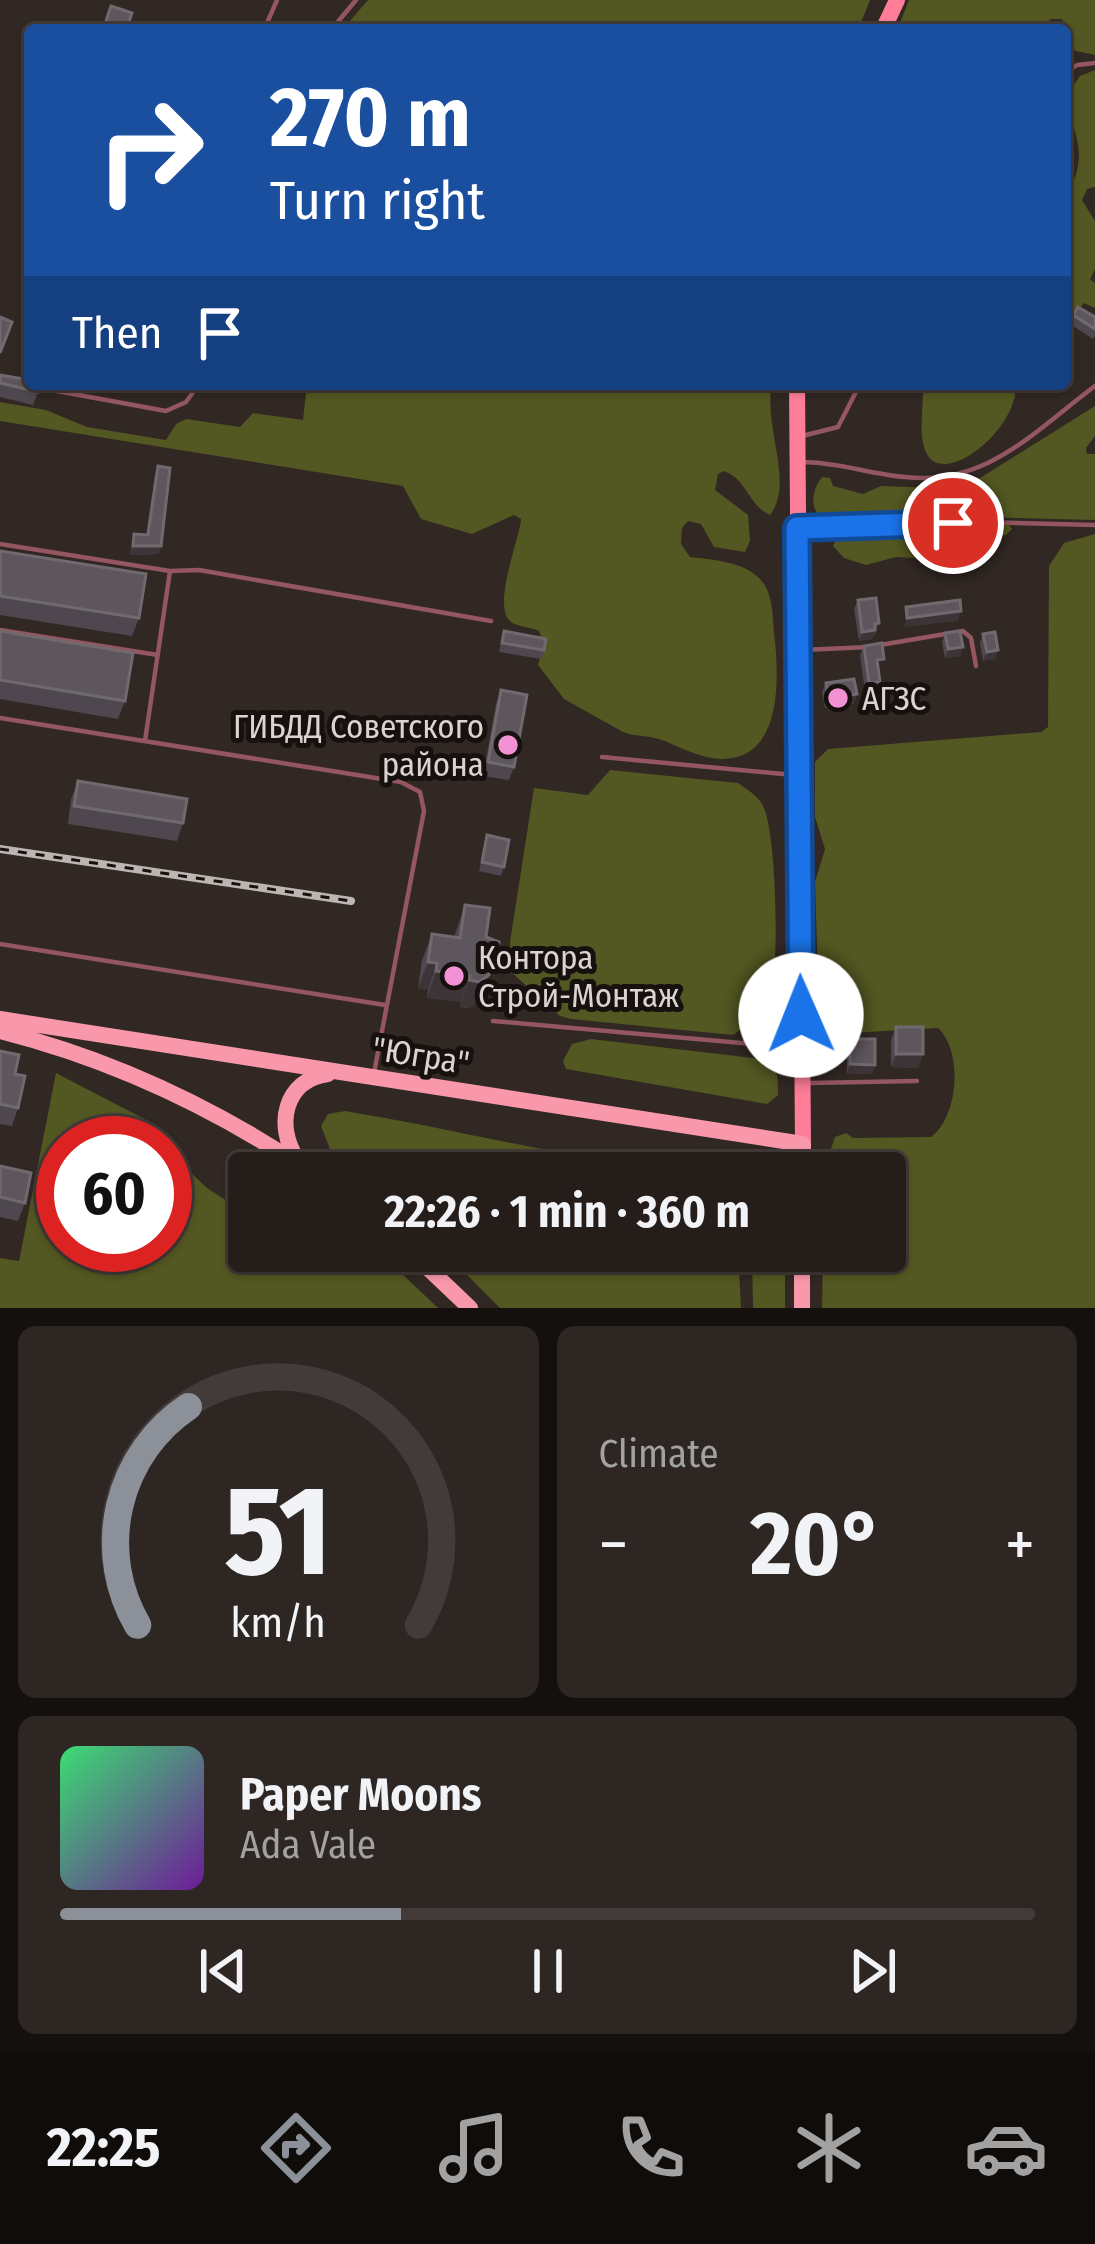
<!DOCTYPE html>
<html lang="en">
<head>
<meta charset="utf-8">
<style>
  :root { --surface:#251d1a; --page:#2d2623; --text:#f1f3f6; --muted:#a3a2a2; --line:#423b39; --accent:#8c9099 }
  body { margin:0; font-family:"Fira Sans Condensed",sans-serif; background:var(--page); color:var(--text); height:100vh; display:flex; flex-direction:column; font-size:45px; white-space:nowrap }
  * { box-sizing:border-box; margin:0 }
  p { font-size:39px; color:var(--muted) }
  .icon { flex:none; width:66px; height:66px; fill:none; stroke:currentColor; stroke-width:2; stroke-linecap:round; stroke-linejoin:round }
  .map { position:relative; height:1308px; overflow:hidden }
  .side { display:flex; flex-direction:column; gap:18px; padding:18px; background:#14100e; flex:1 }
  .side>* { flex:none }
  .guide { position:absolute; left:24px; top:24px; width:1047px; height:366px; border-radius:12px; box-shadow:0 3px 9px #0004,0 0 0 3px var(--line); background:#1a4fa0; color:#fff; overflow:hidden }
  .speed { position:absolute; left:36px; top:1116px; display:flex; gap:24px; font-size:60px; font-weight:700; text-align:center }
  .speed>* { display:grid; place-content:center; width:156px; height:156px; border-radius:50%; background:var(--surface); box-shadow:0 3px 9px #0004,0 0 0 3px var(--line); line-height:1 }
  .speed .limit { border:18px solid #d22; background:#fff; color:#111 }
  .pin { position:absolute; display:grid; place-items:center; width:102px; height:102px; color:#fff; margin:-51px; border:6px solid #fff; border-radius:50%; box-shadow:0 3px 12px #0007 }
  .me { position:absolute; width:132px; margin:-66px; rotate:359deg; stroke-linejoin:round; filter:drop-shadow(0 0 9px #0008) }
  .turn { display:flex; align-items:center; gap:42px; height:252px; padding:0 48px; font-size:54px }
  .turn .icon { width:156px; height:156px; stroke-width:2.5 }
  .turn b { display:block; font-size:84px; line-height:102px }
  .then { display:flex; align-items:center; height:114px; padding:0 48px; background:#0003; gap:24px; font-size:45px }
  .big { font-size:90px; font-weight:700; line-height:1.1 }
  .side .card { flex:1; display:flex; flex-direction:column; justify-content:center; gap:18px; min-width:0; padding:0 42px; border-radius:18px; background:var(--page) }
  .side .dial { align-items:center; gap:0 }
  .dial svg { height:312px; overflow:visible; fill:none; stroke:var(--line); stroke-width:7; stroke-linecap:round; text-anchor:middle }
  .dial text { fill:var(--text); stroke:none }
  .song { display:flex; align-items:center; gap:36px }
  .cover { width:144px; height:144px; border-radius:18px; background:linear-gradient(135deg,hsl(140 70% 55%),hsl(280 70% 35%)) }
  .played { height:12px; border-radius:6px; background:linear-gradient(90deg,var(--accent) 35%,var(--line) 35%) }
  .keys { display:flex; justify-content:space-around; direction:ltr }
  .heat { display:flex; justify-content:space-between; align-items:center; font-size:66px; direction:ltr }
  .side .tiles { flex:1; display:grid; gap:18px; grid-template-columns:1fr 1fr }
  .card:last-child { grid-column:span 2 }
  .trip { position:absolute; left:228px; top:1152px; width:678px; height:120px; border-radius:12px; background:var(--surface); box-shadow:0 3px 9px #0004,0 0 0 3px var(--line); font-weight:700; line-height:120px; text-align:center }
  .tabs { display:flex; height:192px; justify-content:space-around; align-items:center; background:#0f0c0a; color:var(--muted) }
  .tabs .icon { width:84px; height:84px }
  .tabs .active { color:var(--accent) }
  .tabs b { font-size:54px; color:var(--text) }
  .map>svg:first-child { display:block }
  .forest { fill:#535721; fill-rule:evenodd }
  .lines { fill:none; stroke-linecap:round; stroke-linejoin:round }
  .service { stroke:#945661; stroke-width:4.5 }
  .primary { stroke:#fe7d98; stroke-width:16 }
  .trunk { stroke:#f898aa; stroke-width:16 }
  .rail-casing { stroke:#bdb5b2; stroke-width:8 }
  .rail { stroke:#16110f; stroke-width:3; stroke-dasharray:9; stroke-linecap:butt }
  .wall { fill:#4e474f }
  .shaded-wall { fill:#3c3437 }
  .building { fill:#5d565d; stroke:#70696f; stroke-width:3 }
  .route-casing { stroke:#114b97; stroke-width:30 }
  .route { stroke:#1a73e8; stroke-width:21 }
  .poi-dot { fill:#f391d5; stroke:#16110f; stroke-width:4.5 }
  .labels { text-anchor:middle; stroke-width:10; stroke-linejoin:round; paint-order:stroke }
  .poi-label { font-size:33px; fill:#dad3d0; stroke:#16110f; text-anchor:start }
  .street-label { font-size:33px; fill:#dad3d0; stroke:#16110f }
</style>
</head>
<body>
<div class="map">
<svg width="1095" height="1308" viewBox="0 0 1095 1308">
  <rect width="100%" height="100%" fill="#312723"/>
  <path class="forest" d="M 368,0 L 870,0 L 858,30 L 342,30 Z
    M 909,0 L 1095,0 L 1095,55 L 1076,51 L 1068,44 L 1068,26 L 1061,19 L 1051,19 L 1039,30 L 897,30 Z
    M 1095,70 L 1095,187 L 1087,189 L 1082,200 L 1095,221 L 1095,269 L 1090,279 L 1095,283 L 1095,308 L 1084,303 L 1065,326 L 1065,197 C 1095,149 1067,131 1068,93 L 1080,76 Z
    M 307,384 L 772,384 C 763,428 795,483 770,515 C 748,505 747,479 724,471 L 718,474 L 715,490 L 748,515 L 750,541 L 745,552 L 714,547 L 701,524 L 688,521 L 682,528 L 681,544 L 690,557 C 713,560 743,561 760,579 C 775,595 772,621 775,641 C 779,683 781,760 721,759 C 698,758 679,746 659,739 C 646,735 635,737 623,732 L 564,699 L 538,665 L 544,644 L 539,631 C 531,627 518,627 511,622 C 491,607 520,538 521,519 L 514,515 L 472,534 L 421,519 L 403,486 L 0,421 L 0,402 L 46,410 L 87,427 L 166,440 L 176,424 L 186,419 L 240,427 L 253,413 L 303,420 Z
    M 923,384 L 1015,384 C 1021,427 941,493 925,450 C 918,432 924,404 923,384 Z
    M 1095,406 L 1095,436 L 1086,448 L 1087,454 L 1095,454 L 1095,520 L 982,517 L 839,522 L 822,520 C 809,507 812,490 822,477 L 830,478 L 833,486 L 863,494 L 881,486 L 937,488 L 980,478 Z
    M 983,524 L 1009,525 L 1012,529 L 1006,535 L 982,538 L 931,559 L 896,557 L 866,565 L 844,558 L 833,546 L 838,535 L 860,528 Z
    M 1095,534 L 1095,1308 L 822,1308 L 823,1251 L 885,1251 L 885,1173 L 823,1173 L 835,1137 L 846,1133 L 853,1138 L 931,1137 C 959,1116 963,1051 938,1028 L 850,1033 L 828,1026 L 819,1010 L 815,882 L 825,849 L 815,817 L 815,762 L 828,749 L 1041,732 L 1048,727 L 1049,566 L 1064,543 Z
    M 610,770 L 738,783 C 748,790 759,796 764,808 C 776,837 779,954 772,985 C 766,1008 752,1022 733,1035 L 571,1019 L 560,1016 L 511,972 L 510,942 L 534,788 L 588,795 Z
    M 591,1039 L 762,1059 C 779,1066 778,1078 778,1095 L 767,1104 L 566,1069 L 563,1061 L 572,1044 Z
    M 56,1073 L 154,1124 L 175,1158 L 207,1188 L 249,1215 L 249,1251 L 378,1251 L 438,1308 L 0,1308 L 0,1258 L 19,1261 ZM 63,1143 L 165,1143 L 165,1245 L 63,1245 Z
    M 345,1111 C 469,1131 592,1166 719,1173 L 354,1173 L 330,1149 L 321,1126 L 328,1114 Z
    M 443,1251 L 738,1251 L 741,1308 L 500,1308 Z
    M 752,1251 L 785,1251 L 785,1308 L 753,1308 Z"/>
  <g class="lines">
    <path class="service" d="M 264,30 L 277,0
      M 331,30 L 356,0
      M 1065,73 L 1077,65 L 1095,63
      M 35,387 L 166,411 L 186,402 L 199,384
      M 802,436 L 838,427 L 860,384
      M 802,462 C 838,462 869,474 905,477 C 987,486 1033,432 1095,386
      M 802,528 L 983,522 L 1095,525
      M 0,544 L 170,571 L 199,570 L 491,621
      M 0,630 L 158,655
      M 880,645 L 963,631 L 971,638 L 976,666
      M 802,650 L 869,647
      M 0,718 L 401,782 L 420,792 L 424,811 L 374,1073
      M 145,741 L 170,571
      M 602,757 L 794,775
      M 0,944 L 385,1005
      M 493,1021 L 798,1048
      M 809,1083 L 917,1081"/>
    <path class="primary" d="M 883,30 L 897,0
      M 797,384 L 803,1144"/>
    <path class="trunk" d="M 0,1019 L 803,1144 L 803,1173
      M 0,1031 C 111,1059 217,1109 312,1173
      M 297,1159 C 275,1126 284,1080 328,1074
      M 410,1251 L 470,1308
      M 802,1308 L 802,1251"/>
    <g class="rail-casing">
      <path id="rail" d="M 0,849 L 351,901"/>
    </g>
    <use href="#rail" class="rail"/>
  </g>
  <path class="wall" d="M 1073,315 L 1095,317 L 1095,336 L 1093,339 L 1070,324 Z
    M 0,383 L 38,392 L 33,405 L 0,397 Z
    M 158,466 L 161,546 L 158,554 L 130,555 L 134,534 L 146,535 L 155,475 Z
    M 0,551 L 139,618 L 132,636 L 0,615 Z
    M 858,600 L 876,632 L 872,639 L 859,641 L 854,609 Z
    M 0,631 L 125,701 L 118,719 L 0,699 Z
    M 504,631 L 544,650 L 541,659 L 499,652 Z
    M 945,633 L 963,647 L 960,656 L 945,658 L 942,642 Z
    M 983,634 L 998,650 L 995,659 L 983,661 L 980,643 Z
    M 864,646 L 880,668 L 878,669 L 877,691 L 865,692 L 860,655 Z
    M 826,683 L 857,694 L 853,704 L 825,708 L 822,692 Z
    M 501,690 L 514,767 L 509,780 L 483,776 L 496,704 Z
    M 78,781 L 183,823 L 177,841 L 68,824 L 71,799 Z
    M 487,835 L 504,867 L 501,876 L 479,871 Z
    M 465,905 L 497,957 L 479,1001 L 469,1008 L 460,1007 L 461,1002 L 427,998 L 428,990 L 418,988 L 422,960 L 432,934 L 454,937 Z
    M 896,1027 L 923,1054 L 918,1068 L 891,1067 L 891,1040 Z
    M 850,1039 L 875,1065 L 872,1074 L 847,1074 L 847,1049 Z
    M 0,1051 L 15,1074 L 18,1108 L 12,1126 L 0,1124 Z
    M 0,1166 L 25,1203 L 18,1221 L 0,1217 Z"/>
  <path class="shaded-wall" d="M 133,546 L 161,546 L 158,554 L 130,555 Z
    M 961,611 L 958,621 L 904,627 L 907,618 Z
    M 879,623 L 872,639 L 859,641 L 862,632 L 875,624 Z
    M 963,647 L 960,656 L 945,658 L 948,649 Z
    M 998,650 L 995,659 L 983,661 L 987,652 Z
    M 880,682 L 877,691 L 865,692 L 869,683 Z
    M 857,694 L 853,704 L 825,708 L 828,699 Z
    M 492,956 L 497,957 L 479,1001 L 469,1008 L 460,1007 L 469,980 Z
    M 428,962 L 437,963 L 428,990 L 418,988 Z
    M 436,971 L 470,976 L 461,1002 L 427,998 Z
    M 896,1054 L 923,1054 L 918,1068 L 891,1067 Z
    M 850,1064 L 875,1065 L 872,1074 L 847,1074 Z"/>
  <path class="building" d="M 111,6 L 132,13 L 126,30 L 103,30 Z
    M 1078,307 L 1095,317 L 1095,329 L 1073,315 Z
    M 0,317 L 12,322 L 0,353 Z
    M 0,375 L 30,380 L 30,384 L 39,384 L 38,392 L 0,383 Z
    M 158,466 L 170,468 L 161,546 L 133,546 L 134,534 L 148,535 Z
    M 0,551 L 146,574 L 139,618 L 0,596 Z
    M 876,598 L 879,623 L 875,624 L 875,630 L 862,632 L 858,600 Z
    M 960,600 L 961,611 L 907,618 L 906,607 Z
    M 0,631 L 133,653 L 125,701 L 0,680 Z
    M 504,631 L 546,639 L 544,650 L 502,643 Z
    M 960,631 L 963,647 L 948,649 L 945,633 Z
    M 995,632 L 998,650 L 987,652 L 983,634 Z
    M 882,643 L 884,659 L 877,660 L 880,682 L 869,683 L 864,646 Z
    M 854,679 L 857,694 L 828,699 L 826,683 Z
    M 501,690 L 527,695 L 514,767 L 488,762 Z
    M 78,781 L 187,799 L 183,823 L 74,806 Z
    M 487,835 L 509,840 L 504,867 L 482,862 Z
    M 465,905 L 490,908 L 486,937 L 499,942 L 497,957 L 492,956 L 489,975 L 479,982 L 469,980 L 470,976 L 436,971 L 437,963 L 428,962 L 432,934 L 460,938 Z
    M 896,1027 L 923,1027 L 923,1054 L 896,1054 Z
    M 850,1039 L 875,1039 L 875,1065 L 850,1064 Z
    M 0,1051 L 19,1055 L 15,1074 L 25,1076 L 18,1108 L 0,1104 Z
    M 0,1166 L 31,1173 L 25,1203 L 0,1197 Z"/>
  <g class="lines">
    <g class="route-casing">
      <path id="route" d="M 801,1015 L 797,528 L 953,523"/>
    </g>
    <use href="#route" class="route"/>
  </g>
  <g class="poi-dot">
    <circle cx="838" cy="698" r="12"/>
    <circle cx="508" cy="745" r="12"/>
    <circle cx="454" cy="976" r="12"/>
  </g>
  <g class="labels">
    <g class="poi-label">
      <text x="862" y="710">АГЗС</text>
      <text x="484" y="738" text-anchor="end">ГИБДД Советского<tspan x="484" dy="38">района</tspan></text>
      <text x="478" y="969">Контора<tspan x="478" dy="38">Строй-Монтаж</tspan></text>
    </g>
    <g class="street-label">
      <text transform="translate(421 1055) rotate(9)" y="12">"Югра"</text>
    </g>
  </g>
</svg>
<div class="speed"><div class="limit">60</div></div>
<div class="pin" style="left:953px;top:523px;background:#d93025"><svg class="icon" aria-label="arrive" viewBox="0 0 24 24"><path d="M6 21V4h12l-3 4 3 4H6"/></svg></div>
<svg class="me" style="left:801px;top:1015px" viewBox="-20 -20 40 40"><circle r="19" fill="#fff"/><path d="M0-13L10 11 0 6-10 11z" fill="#1a73e8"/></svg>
<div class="trip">22:26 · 1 min · 360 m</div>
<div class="guide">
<div class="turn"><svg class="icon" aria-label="right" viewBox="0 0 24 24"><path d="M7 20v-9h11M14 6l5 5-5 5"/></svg><div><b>270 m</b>Turn right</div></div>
<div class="then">Then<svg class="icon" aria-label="arrive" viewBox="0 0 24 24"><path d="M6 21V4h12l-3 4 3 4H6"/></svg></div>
</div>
</div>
<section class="side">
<div class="tiles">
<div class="card dial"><svg viewBox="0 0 100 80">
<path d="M14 69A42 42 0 1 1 86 69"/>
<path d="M14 69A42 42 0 0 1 27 13" stroke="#8c9099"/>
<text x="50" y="56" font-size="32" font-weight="700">51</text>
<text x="50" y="72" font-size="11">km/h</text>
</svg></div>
<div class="card"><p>Climate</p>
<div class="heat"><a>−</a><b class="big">20°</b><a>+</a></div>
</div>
<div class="card">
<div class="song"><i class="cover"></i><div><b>Paper Moons</b><p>Ada Vale</p></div></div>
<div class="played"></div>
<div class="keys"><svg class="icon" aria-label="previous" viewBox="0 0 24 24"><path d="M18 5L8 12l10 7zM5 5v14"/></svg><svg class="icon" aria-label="pause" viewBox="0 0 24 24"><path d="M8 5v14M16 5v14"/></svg><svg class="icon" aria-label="next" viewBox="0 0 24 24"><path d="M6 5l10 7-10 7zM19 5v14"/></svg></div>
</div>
</div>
</section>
<nav class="tabs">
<b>22:25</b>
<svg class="icon active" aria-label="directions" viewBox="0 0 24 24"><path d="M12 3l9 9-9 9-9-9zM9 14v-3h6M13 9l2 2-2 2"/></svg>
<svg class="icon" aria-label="music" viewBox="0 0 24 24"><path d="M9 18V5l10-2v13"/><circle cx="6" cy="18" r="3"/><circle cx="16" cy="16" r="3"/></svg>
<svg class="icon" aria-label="phone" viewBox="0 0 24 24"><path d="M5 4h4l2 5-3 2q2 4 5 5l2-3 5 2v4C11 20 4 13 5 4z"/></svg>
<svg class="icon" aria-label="climate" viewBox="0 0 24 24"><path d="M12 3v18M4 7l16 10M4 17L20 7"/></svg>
<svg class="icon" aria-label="car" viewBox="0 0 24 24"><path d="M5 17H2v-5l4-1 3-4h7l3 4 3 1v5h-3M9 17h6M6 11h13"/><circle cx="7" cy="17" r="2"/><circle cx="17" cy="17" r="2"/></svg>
</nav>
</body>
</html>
